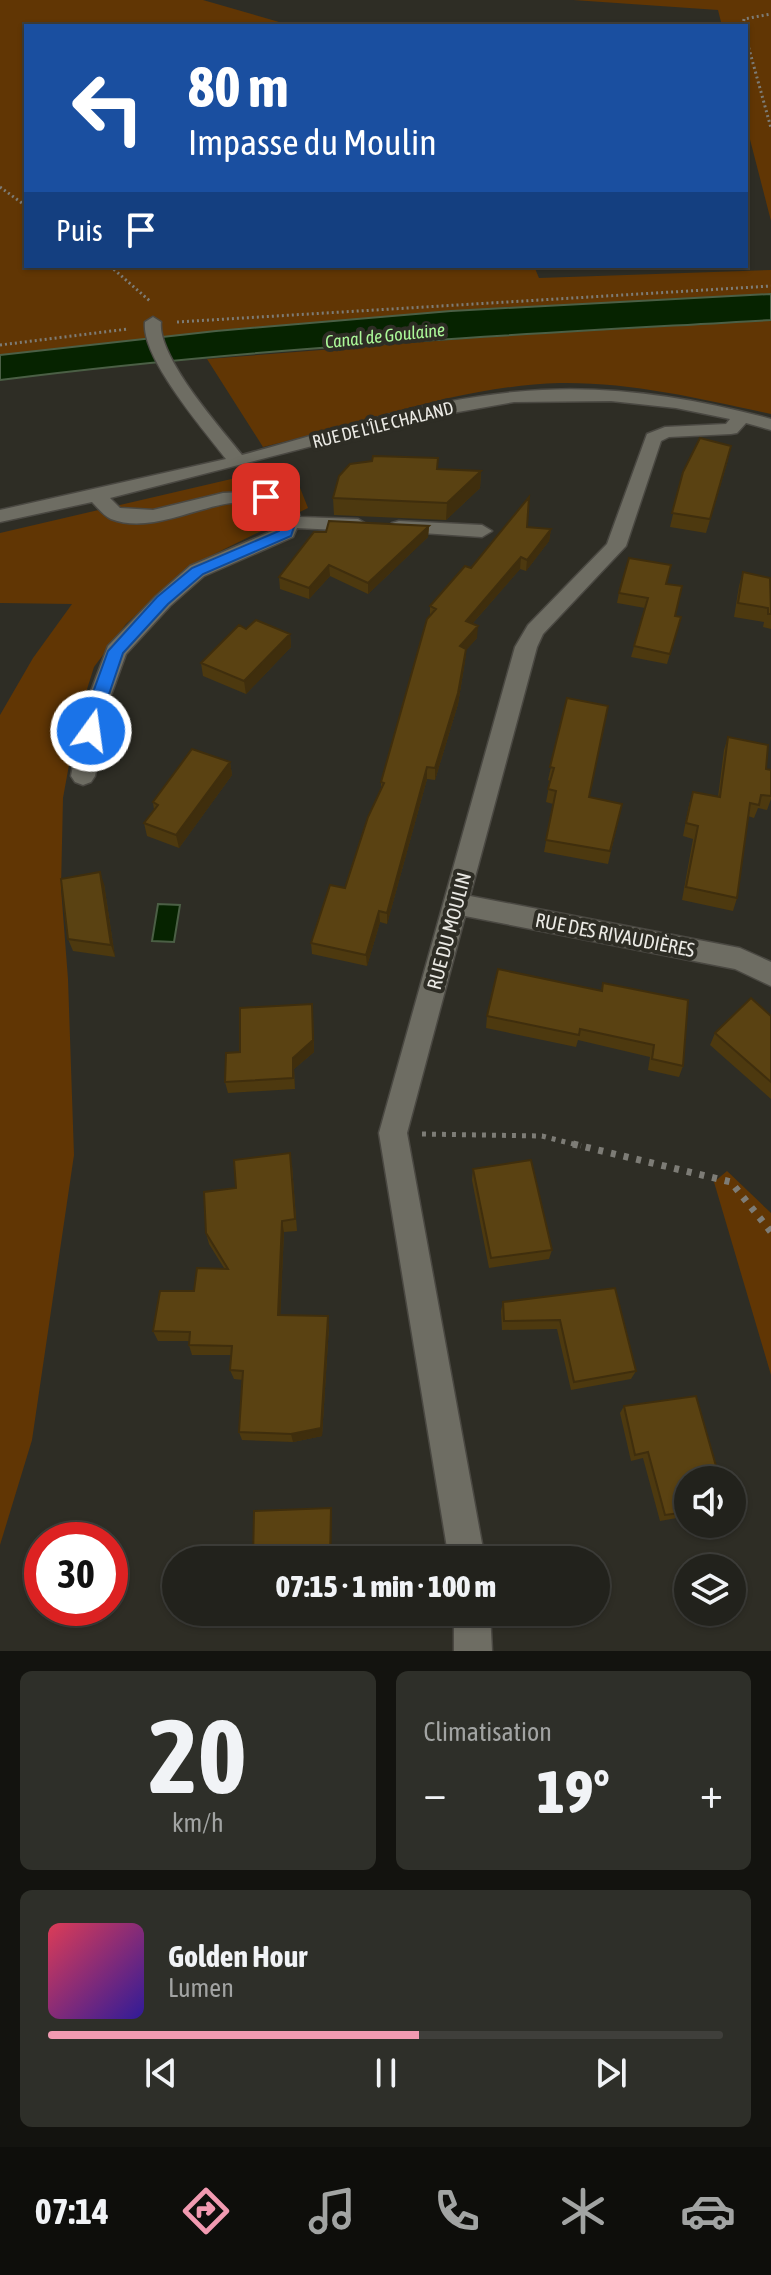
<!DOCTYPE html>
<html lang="fr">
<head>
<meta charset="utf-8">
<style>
  :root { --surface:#22221c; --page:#2e2f29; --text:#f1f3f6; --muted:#a2a4a3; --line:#3f3f3b; --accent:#f19ab1 }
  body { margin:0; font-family:"Asap Condensed",sans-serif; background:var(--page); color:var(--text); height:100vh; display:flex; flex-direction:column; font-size:30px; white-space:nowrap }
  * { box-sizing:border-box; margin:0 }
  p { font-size:26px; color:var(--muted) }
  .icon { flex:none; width:44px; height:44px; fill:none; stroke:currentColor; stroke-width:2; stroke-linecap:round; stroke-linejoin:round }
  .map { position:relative; height:1651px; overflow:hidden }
  .details { display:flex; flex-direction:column; gap:20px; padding:20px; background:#13130f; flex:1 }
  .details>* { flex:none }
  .top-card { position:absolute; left:24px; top:24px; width:724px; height:244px; border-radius:0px; box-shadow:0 2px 6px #0004,0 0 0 2px var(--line); background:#1a4fa0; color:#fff; overflow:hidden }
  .buttons { position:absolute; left:674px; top:1466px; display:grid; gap:16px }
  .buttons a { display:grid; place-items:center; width:72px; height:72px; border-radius:50%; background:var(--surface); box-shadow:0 2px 6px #0004,0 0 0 2px var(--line); font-size:40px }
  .speed { position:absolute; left:24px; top:1522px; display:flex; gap:16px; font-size:40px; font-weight:700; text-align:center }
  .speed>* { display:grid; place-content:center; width:104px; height:104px; border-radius:50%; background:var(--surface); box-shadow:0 2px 6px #0004,0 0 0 2px var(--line); line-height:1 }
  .speed .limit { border:12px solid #d22; background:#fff; color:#111 }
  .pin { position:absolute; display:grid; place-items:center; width:68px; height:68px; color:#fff; margin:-34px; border-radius:16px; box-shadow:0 4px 12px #0006 }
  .me { position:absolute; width:88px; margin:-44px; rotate:14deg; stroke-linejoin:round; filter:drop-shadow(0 0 6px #0008) }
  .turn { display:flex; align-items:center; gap:28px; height:168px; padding:0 32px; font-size:36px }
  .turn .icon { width:104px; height:104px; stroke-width:2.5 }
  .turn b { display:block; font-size:56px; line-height:68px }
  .then { display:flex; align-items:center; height:76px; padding:0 32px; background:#0003; gap:16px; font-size:30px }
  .big { font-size:60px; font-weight:800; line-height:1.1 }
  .details .widget { flex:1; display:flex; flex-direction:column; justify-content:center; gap:12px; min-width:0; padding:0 28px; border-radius:12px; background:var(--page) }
  .details .dial { align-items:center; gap:0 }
  .dial b { font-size:104px; line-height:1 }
  .song { display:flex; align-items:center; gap:24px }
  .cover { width:96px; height:96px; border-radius:12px; background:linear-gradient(135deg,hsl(350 70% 55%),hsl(250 70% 35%)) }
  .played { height:8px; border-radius:4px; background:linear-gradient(90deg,var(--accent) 55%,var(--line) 55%) }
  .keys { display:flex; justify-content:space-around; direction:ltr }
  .heat { display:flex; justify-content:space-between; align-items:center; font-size:44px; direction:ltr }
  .details .tiles { flex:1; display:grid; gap:20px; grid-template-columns:1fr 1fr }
  .widget:last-child { grid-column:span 2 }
  .trip { position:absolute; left:162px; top:1546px; width:448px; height:80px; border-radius:40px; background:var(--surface); box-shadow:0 2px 6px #0004,0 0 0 2px var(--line); font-weight:800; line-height:80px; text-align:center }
  .menu { display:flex; height:128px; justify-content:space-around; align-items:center; background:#0e0e0b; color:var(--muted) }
  .menu .icon { width:56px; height:56px }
  .menu .selected { color:var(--accent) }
  .menu b { font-size:36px; color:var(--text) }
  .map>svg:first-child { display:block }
  .green { fill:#613604 }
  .water { fill:#062300; stroke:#4b5f45; stroke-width:2 }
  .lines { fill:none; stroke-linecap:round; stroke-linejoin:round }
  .minor-casing { stroke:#4a4842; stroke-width:3 }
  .path-far2 { stroke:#7d7c76; stroke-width:3; stroke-dasharray:2 3; stroke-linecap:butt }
  .path-far1 { stroke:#7d7c76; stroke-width:5; stroke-dasharray:4 6; stroke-linecap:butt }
  .path { stroke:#7d7c76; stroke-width:7; stroke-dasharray:5 8; stroke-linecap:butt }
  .minor { fill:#6e6d63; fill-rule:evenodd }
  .wall { fill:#4d390f }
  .shaded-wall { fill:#3f2e0d }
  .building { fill:#5a4212; stroke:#3f2e0d; stroke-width:2 }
  .route { fill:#1a73e8; stroke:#114b97; stroke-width:2 }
  .labels { text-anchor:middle; stroke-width:8; stroke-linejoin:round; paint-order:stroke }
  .far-water-label { font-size:18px; font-style:italic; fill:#abf898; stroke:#2e2d25 }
  .far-street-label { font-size:18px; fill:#ebeae5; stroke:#2e2d25 }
  .street-label { font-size:20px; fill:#ebeae5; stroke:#2e2d25 }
</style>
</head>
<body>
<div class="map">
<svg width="771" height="1651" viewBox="0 0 771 1651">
  <rect width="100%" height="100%" fill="#2e2d25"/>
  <path class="green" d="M 0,0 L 203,0 L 293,26 L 26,26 L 26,266 L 534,266 L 539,278 L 771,270 L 771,294 L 451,311 L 216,331 L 0,355 Z
    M 573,0 L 771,0 L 771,221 L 746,124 L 746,26 L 722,26 L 718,10 Z
    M 771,320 L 771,414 C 702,399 631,382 560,383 C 458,386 362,424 263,447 L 207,359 L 500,336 Z
    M 291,465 L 308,508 L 190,566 L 126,624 L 94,667 L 77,721 L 63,798 L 61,888 L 68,979 L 74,1155 L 32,1440 L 0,1545 L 0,715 L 33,658 L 72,604 L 0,603 L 0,533 Z
    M 727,1171 L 771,1213 L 771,1375 L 714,1182 Z"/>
  <path class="water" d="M 771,294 L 771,320 C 514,335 256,347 0,380 L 0,355 L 216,331 L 451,311 Z
    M 158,904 L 180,905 L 174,942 L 152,941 Z"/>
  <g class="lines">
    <g class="minor-casing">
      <path id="minor" d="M 153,317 L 161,322 C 157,357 220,427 242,455 C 331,431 421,401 514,392 C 601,383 688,396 771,419 L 771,430 L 746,423 L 737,433 L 731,434 L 669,437 L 661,441 L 626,546 L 543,634 L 537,647 L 470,896 L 740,948 L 771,962 L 771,986 L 735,969 L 465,916 L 407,1133 L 485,1560 L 449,1560 L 379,1133 L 515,647 L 528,625 L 607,544 L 647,434 L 665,427 L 726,424 L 730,419 L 676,408 L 611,401 L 514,402 L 413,420 L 110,498 L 120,508 L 153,510 L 223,493 L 266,491 L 298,511 L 300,517 L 358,519 L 368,525 L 358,531 L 297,528 L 293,537 L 204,576 L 170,606 L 126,654 L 106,709 L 95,776 L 91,782 L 83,785 L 75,782 L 71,776 L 84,709 L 108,646 L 156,596 L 190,566 L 277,529 L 281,517 C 275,512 267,504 260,503 C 213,494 158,537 111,519 C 104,516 98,508 92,502 L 0,522 L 0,510 L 226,459 C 204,430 141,358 145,322 Z
        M 399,521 L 482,525 L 492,531 L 482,537 L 392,531 L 389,527 L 392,523 Z
        M 454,1612 L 490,1612 L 492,1651 L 454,1651 Z"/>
    </g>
    <path class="path-far2" d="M 743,26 L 744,19 L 771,14
      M 746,38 L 771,128
      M 0,187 L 26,206
      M 110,266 L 151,302
      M 177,322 L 771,286
      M 0,345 L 128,329"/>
    <path class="path-far1" d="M 422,1134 L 542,1136 L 581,1146"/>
    <path class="path" d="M 573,1144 L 731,1182 L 771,1232"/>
    <use href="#minor" class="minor"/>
  </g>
  <path class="wall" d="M 438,458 L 437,469 L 481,471 L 480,488 L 446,520 L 334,515 L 333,498 Z
    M 728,460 L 706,533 L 670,527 L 683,472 Z
    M 429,526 L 428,537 L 368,594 L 330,576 L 309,599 L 280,589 L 279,577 L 326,532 Z
    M 551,529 L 549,541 L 526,571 L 520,569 L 473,623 L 477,638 L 466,650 L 465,661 L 458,704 L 435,780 L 427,779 L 387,924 L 380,922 L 367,966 L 312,954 L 311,943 L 345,888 L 381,789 L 381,782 L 430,615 L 430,606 L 471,568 Z
    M 743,572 L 771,582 L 771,629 L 763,627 L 764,622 L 734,617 L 739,586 Z
    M 666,584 L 675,616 L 681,617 L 667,664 L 631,657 L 645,608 L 617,603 L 619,593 Z
    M 246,629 L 290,634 L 291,647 L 246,694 L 203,676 L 201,663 Z
    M 567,698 L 589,797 L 622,804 L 608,864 L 544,852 L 553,804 L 546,802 L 550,781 L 548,780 Z
    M 728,737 L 766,769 L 771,770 L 771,799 L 767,810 L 758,808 L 754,818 L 748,816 L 737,898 L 733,911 L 682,900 L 693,839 L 683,836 L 689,805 L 693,792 L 718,797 L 724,750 Z
    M 230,762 L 232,775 L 179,848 L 147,836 L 144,823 L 154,810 L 153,802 Z
    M 104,884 L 115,957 L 73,951 L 68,939 Z
    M 603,983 L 683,1066 L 679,1077 L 648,1070 L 650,1057 L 578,1040 L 576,1047 L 486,1028 L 487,1016 L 601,991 Z
    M 313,1016 L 314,1052 L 294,1069 L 295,1089 L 228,1093 L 225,1082 Z
    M 771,1016 L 771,1099 L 710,1045 L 715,1033 Z
    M 292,1165 L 297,1231 L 284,1232 L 280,1315 L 329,1326 L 322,1436 L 293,1442 L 242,1440 L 239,1432 L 243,1380 L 234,1379 L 230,1370 L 231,1355 L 192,1355 L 189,1345 L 189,1341 L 158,1341 L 153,1331 L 194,1291 L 224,1268 L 209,1244 L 206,1233 L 236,1188 Z
    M 473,1169 L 552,1250 L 549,1259 L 489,1268 L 472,1180 Z
    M 615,1288 L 636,1371 L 631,1379 L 571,1390 L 557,1329 L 502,1330 L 501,1311 L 503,1302 Z
    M 624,1406 L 688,1480 L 688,1516 L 660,1521 L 643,1458 L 631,1461 L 620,1413 Z
    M 251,1612 L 331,1612 L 331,1622 L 253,1625 L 251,1621 Z"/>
  <path class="shaded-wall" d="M 481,471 L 480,488 L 446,520 L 447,503 Z
    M 429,526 L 428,537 L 368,594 L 368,583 Z
    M 551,529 L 549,541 L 526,571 L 527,560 Z
    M 521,557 L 520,569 L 465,632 L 466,621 Z
    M 329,565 L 330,576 L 309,599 L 309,588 Z
    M 478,626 L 477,638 L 459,658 L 460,646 Z
    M 290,634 L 291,647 L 246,694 L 244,681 Z
    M 466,650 L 465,661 L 458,704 L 435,780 L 435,768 Z
    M 230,762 L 232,775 L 179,848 L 176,835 Z
    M 427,767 L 427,779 L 387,924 L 387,913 Z
    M 100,872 L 104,884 L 115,957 L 111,945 Z
    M 379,911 L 380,922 L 367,966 L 366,955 Z
    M 312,1004 L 314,1052 L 294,1069 L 295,1089 L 293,1058 Z
    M 282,1221 L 284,1232 L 280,1325 L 278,1315 Z
    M 328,1316 L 329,1326 L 322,1436 L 293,1442 L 291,1434 Z
    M 331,1508 L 332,1514 L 331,1560 L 330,1560 Z"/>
  <path class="building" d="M 700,438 L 731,446 L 710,519 L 672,513 L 683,472 Z
    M 373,456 L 438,458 L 437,469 L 481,471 L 447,503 L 333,498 L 339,476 L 350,464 L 372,461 Z
    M 529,497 L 527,527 L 551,529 L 527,560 L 521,557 L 466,621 L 478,626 L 460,646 L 466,649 L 458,693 L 435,768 L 427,767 L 387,913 L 379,911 L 366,955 L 311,943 L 330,885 L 345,888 L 368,817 L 384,783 L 381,782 L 427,619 L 436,609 L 430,606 L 465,566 L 471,568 Z
    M 329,521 L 429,526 L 368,583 L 329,565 L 309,588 L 279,577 L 314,532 L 326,532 Z
    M 629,558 L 671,565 L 666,584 L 682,586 L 675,616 L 681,617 L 670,654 L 634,646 L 648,598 L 619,593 Z
    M 743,572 L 770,578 L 771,614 L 768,614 L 768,608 L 738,603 Z
    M 256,620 L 290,634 L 244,681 L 201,663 L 239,625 L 246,629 Z
    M 567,698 L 608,706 L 589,797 L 622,804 L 610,851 L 546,840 L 556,791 L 548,789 L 554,768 L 550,767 Z
    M 728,737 L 768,745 L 766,769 L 771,770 L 771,796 L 761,795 L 759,805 L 750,803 L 737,898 L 686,887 L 698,826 L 686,823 L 693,792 L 720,797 Z
    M 192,749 L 230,762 L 176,835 L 144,823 L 158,805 L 153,802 Z
    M 100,872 L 111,945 L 68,939 L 61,879 Z
    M 498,969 L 602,991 L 603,983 L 688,1000 L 683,1066 L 652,1059 L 654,1045 L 580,1029 L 579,1035 L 487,1016 Z
    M 751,998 L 771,1016 L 771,1082 L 715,1033 Z
    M 312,1004 L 313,1040 L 293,1058 L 293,1078 L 225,1082 L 226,1053 L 240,1052 L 240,1008 Z
    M 290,1153 L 295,1219 L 282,1221 L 278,1315 L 328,1316 L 321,1428 L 291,1434 L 239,1432 L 243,1371 L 230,1370 L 232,1346 L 189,1345 L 190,1332 L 153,1331 L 160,1291 L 194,1291 L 197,1268 L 228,1269 L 206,1233 L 204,1192 L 236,1188 L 234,1160 Z
    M 531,1160 L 552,1250 L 491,1258 L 473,1169 Z
    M 615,1288 L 636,1371 L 574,1382 L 560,1320 L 504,1321 L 503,1302 Z
    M 696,1396 L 720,1480 L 688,1480 L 688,1512 L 665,1515 L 648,1452 L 635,1455 L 624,1406 Z
    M 331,1508 L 330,1560 L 253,1560 L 254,1511 Z
    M 251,1612 L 330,1612 L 330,1618 L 251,1621 Z"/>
  <path class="route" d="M 266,492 L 298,515 L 291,536 L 203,574 L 168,604 L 123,653 L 104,709 L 100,731 L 91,738 L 85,736 L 83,731 L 87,709 L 108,651 L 157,597 L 192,568 L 279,531 L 283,516 L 261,500 L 259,497 Z"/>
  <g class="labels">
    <g class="far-water-label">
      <text transform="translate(385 336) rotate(-6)" y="6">Canal de Goulaine</text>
    </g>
    <g class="far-street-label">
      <text transform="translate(383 425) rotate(-14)" y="6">RUE DE L'ÎLE CHALAND</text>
    </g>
    <g class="street-label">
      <text transform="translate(449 931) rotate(-75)" y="7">RUE DU MOULIN</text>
      <text transform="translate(615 935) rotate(11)" y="7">RUE DES RIVAUDIÈRES</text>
    </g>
  </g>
</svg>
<div class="buttons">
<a><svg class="icon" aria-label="sound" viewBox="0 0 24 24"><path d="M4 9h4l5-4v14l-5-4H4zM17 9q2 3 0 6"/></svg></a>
<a><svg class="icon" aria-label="layers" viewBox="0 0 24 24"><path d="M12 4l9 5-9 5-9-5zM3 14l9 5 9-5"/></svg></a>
</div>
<div class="speed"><div class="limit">30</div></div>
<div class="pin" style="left:266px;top:497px;background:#d93025"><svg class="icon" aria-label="arrive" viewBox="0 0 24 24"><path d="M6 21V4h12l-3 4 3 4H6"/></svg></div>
<svg class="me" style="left:91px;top:731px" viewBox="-20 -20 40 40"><circle r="17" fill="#1a73e8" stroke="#fff" stroke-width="3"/><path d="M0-11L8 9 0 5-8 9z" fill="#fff"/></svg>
<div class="trip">07:15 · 1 min · 100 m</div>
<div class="top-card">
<div class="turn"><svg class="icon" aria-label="left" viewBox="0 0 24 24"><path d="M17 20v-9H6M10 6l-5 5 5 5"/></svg><div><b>80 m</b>Impasse du Moulin</div></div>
<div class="then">Puis<svg class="icon" aria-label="arrive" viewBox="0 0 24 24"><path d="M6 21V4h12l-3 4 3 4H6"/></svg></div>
</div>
</div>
<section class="details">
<div class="tiles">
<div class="widget dial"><b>20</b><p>km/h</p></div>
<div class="widget"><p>Climatisation</p>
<div class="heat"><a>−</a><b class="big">19°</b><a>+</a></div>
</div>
<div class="widget">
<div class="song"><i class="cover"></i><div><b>Golden Hour</b><p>Lumen</p></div></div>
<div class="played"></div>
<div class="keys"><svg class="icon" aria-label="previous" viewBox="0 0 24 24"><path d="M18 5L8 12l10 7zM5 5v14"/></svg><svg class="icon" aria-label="pause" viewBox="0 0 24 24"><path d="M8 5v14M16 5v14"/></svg><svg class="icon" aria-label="next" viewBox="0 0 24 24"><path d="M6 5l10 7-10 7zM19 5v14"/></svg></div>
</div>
</div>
</section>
<nav class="menu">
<b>07:14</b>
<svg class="icon selected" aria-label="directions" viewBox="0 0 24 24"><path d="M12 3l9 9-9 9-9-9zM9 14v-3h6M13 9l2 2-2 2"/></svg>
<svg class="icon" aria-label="music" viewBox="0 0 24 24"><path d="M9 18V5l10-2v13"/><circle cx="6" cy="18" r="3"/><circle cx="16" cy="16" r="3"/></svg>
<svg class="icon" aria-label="phone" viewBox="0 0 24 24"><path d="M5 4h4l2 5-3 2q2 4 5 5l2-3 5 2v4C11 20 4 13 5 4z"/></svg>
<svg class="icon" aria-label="climate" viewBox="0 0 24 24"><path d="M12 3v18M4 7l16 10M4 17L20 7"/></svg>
<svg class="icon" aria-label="car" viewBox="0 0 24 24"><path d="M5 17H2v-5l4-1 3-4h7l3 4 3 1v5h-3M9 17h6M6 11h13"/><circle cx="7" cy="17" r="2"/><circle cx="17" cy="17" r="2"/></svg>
</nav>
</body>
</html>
